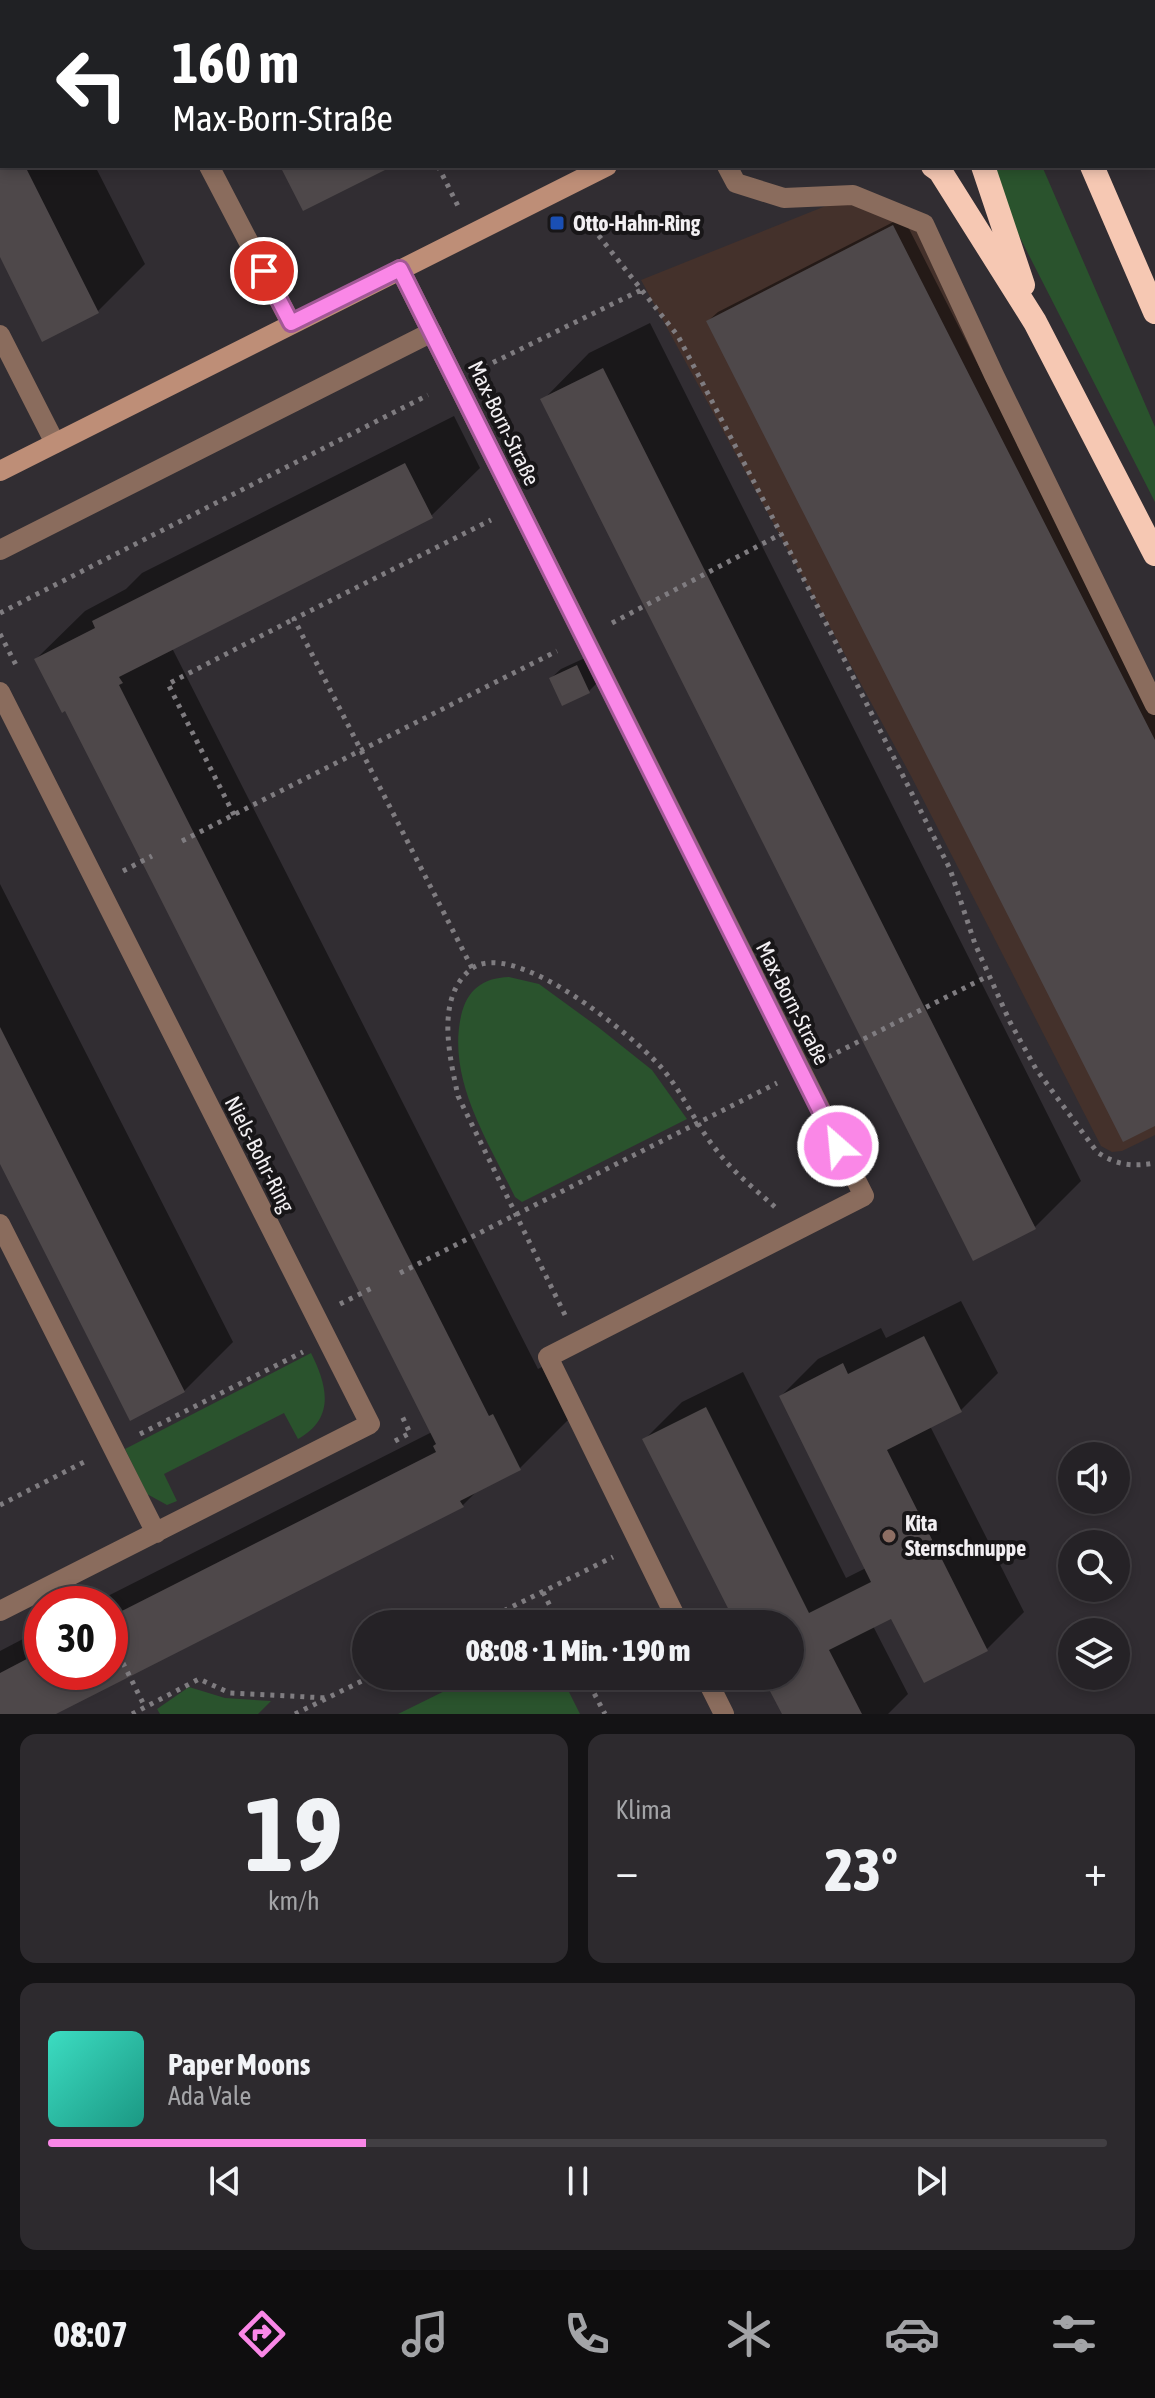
<!DOCTYPE html>
<html lang="de">
<head>
<meta charset="utf-8">
<style>
  :root { --surface:#252226; --page:#2d2a2e; --text:#f1f3f6; --muted:#a3a4a7; --line:#423f43; --accent:#fa87e7 }
  body { margin:0; font-family:"Asap Condensed",sans-serif; background:var(--page); color:var(--text); height:100vh; display:flex; flex-direction:column; font-size:30px; white-space:nowrap }
  * { box-sizing:border-box; margin:0 }
  p { font-size:26px; color:var(--muted) }
  .icon { flex:none; width:44px; height:44px; fill:none; stroke:currentColor; stroke-width:2; stroke-linecap:round; stroke-linejoin:round }
  .map { position:relative; height:1714px; overflow:hidden }
  .side { display:flex; flex-direction:column; gap:20px; padding:20px; background:#141315; flex:1 }
  .side>* { flex:none }
  .top-card { position:absolute; left:0px; top:0px; width:1156px; height:168px; box-shadow:0 4px 12px #0003,0 0 0 2px var(--line); background:#202124; color:#fff; overflow:hidden }
  .tools { position:absolute; left:1058px; top:1442px; display:grid; gap:16px }
  .tools a { display:grid; place-items:center; width:72px; height:72px; border-radius:50%; background:var(--surface); box-shadow:0 4px 12px #0003,0 0 0 2px var(--line); font-size:40px }
  .speed { position:absolute; left:24px; top:1586px; display:flex; gap:16px; font-size:40px; font-weight:700; text-align:center }
  .speed>* { display:grid; place-content:center; width:104px; height:104px; border-radius:50%; background:var(--surface); box-shadow:0 4px 12px #0003,0 0 0 2px var(--line); line-height:1 }
  .speed .limit { border:12px solid #d22; background:#fff; color:#111 }
  .pin { position:absolute; display:grid; place-items:center; width:68px; height:68px; color:#fff; margin:-34px; border:4px solid #fff; border-radius:50%; box-shadow:0 2px 8px #0007 }
  .me { position:absolute; width:88px; margin:-44px; rotate:333deg; stroke-linejoin:round; filter:drop-shadow(0 0 6px #0008) }
  .turn { display:flex; align-items:center; gap:28px; height:168px; padding:0 40px; font-size:36px }
  .turn .icon { width:104px; height:104px; stroke-width:2.5 }
  .turn b { display:block; font-size:56px; line-height:68px }
  .big { font-size:60px; font-weight:800; line-height:1.1 }
  .side .card { flex:1; display:flex; flex-direction:column; justify-content:center; gap:12px; min-width:0; padding:0 28px; border-radius:16px; background:var(--page) }
  .side .dial { align-items:center; gap:0 }
  .dial b { font-size:104px; line-height:1 }
  .song { display:flex; align-items:center; gap:24px }
  .cover { width:96px; height:96px; border-radius:12px; background:linear-gradient(135deg,hsl(170 70% 55%),hsl(170 70% 35%)) }
  .played { height:8px; border-radius:4px; background:linear-gradient(90deg,var(--accent) 30%,var(--line) 30%) }
  .keys { display:flex; justify-content:space-around; direction:ltr }
  .heat { display:flex; justify-content:space-between; align-items:center; font-size:44px; direction:ltr }
  .side .tiles { flex:1; display:grid; gap:20px; grid-template-columns:1fr 1fr }
  .card:last-child { grid-column:span 2 }
  .trip { position:absolute; left:352px; top:1610px; width:452px; height:80px; border-radius:40px; background:var(--surface); box-shadow:0 4px 12px #0003,0 0 0 2px var(--line); font-weight:800; line-height:80px; text-align:center }
  .menu { display:flex; height:128px; justify-content:space-around; align-items:center; background:#0f0e0f; color:var(--muted) }
  .menu .icon { width:56px; height:56px }
  .menu .current { color:var(--accent) }
  .menu b { font-size:36px; color:var(--text) }
  .map>svg:first-child { display:block }
  .industrial { fill:#44312b }
  .green { fill:#2a532d }
  .shadow { fill:#0007 }
  .building { fill:#4e484a }
  .lines { fill:none; stroke-linecap:round; stroke-linejoin:round }
  .path { stroke:#7f7c80; stroke-width:5; stroke-dasharray:4 6; stroke-linecap:butt }
  .lane { stroke:#8a6c5d; stroke-width:20 }
  .street { stroke:#8a6c5d; stroke-width:20 }
  .secondary { stroke:#be8e77; stroke-width:20 }
  .highway { stroke:#f6c8b3; stroke-width:24 }
  .route-casing { stroke:#a25896; stroke-width:20 }
  .route { stroke:#fa87e7; stroke-width:14 }
  .transit-dot { fill:#1a4fb4; stroke:#181618; stroke-width:3 }
  .education-dot { fill:#8d6e63; stroke:#181618; stroke-width:3 }
  .labels { text-anchor:middle; stroke-width:8; stroke-linejoin:round; paint-order:stroke }
  .poi-label { font-size:22px; font-weight:bold; fill:#f2eff2; stroke:#181618; text-anchor:start }
  .street-label { font-size:22px; fill:#f2eff2; stroke:#181618 }
</style>
</head>
<body>
<div class="map">
<svg width="1155" height="1714" viewBox="0 0 1155 1714">
  <rect width="100%" height="100%" fill="#312d32"/>
  <path class="industrial" d="M 356,0 L 708,0 L 357,2 Z
    M 853,195 L 924,224 L 1155,705 L 1155,1135 L 1122,1151 L 1112,1152 L 1101,1146 L 911,776 L 641,280 Z"/>
  <path class="green" d="M 992,166 L 1042,166 L 1155,427 L 1155,502 L 1013,224 Z
    M 509,977 L 539,984 L 598,1027 L 652,1070 L 687,1119 L 522,1202 L 515,1197 C 488,1141 447,1080 461,1016 C 467,990 482,978 509,977 Z
    M 311,1353 C 327,1385 336,1418 298,1439 L 284,1413 L 164,1474 L 177,1501 L 167,1505 L 147,1494 L 125,1449 Z
    M 475,1676 L 561,1676 L 580,1714 L 398,1714 Z
    M 189,1687 L 225,1698 L 271,1701 L 258,1714 L 160,1714 L 157,1709 Z"/>
  <path class="shadow" d="M 0,0 L 13,2 L 2,2 L 2,166 L 95,166 L 145,264 L 98,311 L 0,254 Z
    M 199,0 L 339,0 L 340,2 L 200,2 Z
    M 406,0 L 617,0 L 613,2 Z
    M 903,217 L 1155,713 L 1155,1124 L 708,321 L 718,312 Z
    M 650,323 L 1081,1181 L 1035,1227 L 543,400 L 589,353 Z
    M 454,416 L 480,468 L 431,516 L 172,648 L 538,1369 L 542,1367 L 568,1420 L 520,1468 L 479,1489 L 462,1506 L 52,1714 L 0,1714 L 0,1651 L 42,1629 L 42,1672 L 110,1672 L 110,1604 L 92,1604 L 432,1432 L 66,709 L 36,659 L 85,611 L 126,589 L 142,573 Z
    M 587,657 L 598,682 L 589,691 L 551,678 L 561,669 Z
    M 0,884 L 233,1342 L 184,1391 L 0,1160 Z
    M 961,1301 L 998,1373 L 961,1410 L 930,1426 L 1024,1612 L 987,1649 L 892,1617 L 873,1626 L 908,1694 L 888,1714 L 784,1714 L 765,1676 L 790,1676 L 790,1624 L 738,1624 L 645,1439 L 682,1402 L 743,1372 L 846,1578 L 866,1568 L 781,1396 L 818,1359 L 881,1328 L 886,1338 Z"/>
  <path class="building" d="M 0,166 L 25,166 L 99,313 L 42,342 L 0,257 Z
    M 280,166 L 393,166 L 303,211 Z
    M 893,225 L 1155,740 L 1155,1126 L 1123,1142 L 706,321 Z
    M 603,368 L 1036,1229 L 973,1261 L 540,399 Z
    M 405,463 L 433,518 L 119,677 L 123,683 L 119,685 L 489,1416 L 493,1414 L 521,1470 L 460,1501 L 464,1507 L 56,1714 L 0,1714 L 0,1673 L 42,1651 L 42,1672 L 110,1672 L 110,1617 L 436,1452 L 433,1446 L 436,1444 L 152,882 L 65,711 L 62,713 L 34,659 L 95,628 L 92,621 Z
    M 577,665 L 590,693 L 562,706 L 549,678 Z
    M 0,1027 L 185,1392 L 130,1421 L 0,1164 Z
    M 924,1336 L 962,1412 L 887,1450 L 988,1651 L 924,1683 L 891,1619 L 829,1650 L 862,1714 L 782,1714 L 762,1676 L 790,1676 L 790,1624 L 736,1624 L 642,1439 L 706,1407 L 809,1613 L 871,1582 L 779,1396 L 843,1363 L 848,1374 Z"/>
  <g class="lines">
    <path class="path" d="M 356,0 L 357,2
      M 438,166 L 459,208
      M 580,212 L 678,336 L 781,534 L 950,869 L 975,944 L 1010,1022 L 1036,1069 L 1097,1152 C 1116,1165 1132,1167 1155,1163
      M 484,367 L 641,290
      M 0,613 L 428,395
      M 612,623 L 781,534
      M 0,634 L 16,665
      M 234,815 L 168,684 L 294,619
      M 182,841 L 557,651
      M 123,871 L 152,856
      M 472,968 L 294,619 L 491,520
      M 828,1057 L 988,976
      M 400,1273 L 777,1083
      M 340,1304 L 372,1288
      M 565,1315 L 458,1096 C 450,1058 435,999 470,970 C 511,935 632,1035 660,1066 C 683,1092 696,1126 718,1152 C 734,1173 756,1190 775,1207
      M 140,1434 L 303,1352
      M 395,1441 L 410,1433 L 401,1414
      M 0,1505 L 88,1460
      M 543,1592 L 559,1624
      M 477,1624 L 613,1557
      M 123,1663 L 145,1707
      M 585,1676 L 605,1714
      M 132,1714 L 199,1679 L 230,1693 L 327,1698
      M 295,1714 L 372,1676"/>
    <path class="lane" d="M 0,550 L 432,332
      M 0,692 L 370,1424 L 0,1611
      M 0,1224 L 156,1533"/>
    <path class="street" d="M 123,0 L 124,2
      M 726,0 L 727,2
      M 209,166 L 291,323
      M 727,166 L 736,183 L 784,198 L 853,195 L 924,224 L 994,375 L 1155,705
      M 400,269 L 864,1196 L 548,1357 L 679,1624
      M 0,335 L 55,443
      M 705,1676 L 724,1714"/>
    <path class="secondary" d="M 886,2 L 888,0
      M 0,471 L 607,166"/>
    <path class="highway" d="M 927,0 L 928,2
      M 1026,0 L 1027,2
      M 1093,0 L 1094,2
      M 1129,0 L 1130,2
      M 1154,47 L 1155,49
      M 1154,155 L 1155,158
      M 933,166 L 940,171 L 1035,322 L 1155,554
      M 983,166 L 1023,285
      M 1092,166 L 1155,312"/>
  </g>
  <g class="lines">
    <g class="route-casing">
      <path id="route" d="M 264,271 L 291,323 L 400,269 L 838,1146"/>
    </g>
    <use href="#route" class="route"/>
  </g>
  <rect class="transit-dot" x="549" y="215" width="16" height="16" rx="4"/>
  <circle class="education-dot" cx="889" cy="1536" r="8"/>
  <g class="labels">
    <g class="poi-label">
      <text x="573" y="231">Otto-Hahn-Ring</text>
      <text x="905" y="1531">Kita<tspan x="905" dy="25">Sternschnuppe</tspan></text>
    </g>
    <g class="street-label">
      <text transform="translate(504 423) rotate(64)" y="8">Max-Born-Straße</text>
      <text transform="translate(793 1003) rotate(63)" y="8">Max-Born-Straße</text>
      <text transform="translate(260 1154) rotate(63)" y="8">Niels-Bohr-Ring</text>
    </g>
  </g>
</svg>
<div class="tools">
<a><svg class="icon" aria-label="sound" viewBox="0 0 24 24"><path d="M4 9h4l5-4v14l-5-4H4zM17 9q2 3 0 6"/></svg></a>
<a><svg class="icon" aria-label="search" viewBox="0 0 24 24"><circle cx="10" cy="10" r="6"/><path d="M15 15l6 6"/></svg></a>
<a><svg class="icon" aria-label="layers" viewBox="0 0 24 24"><path d="M12 4l9 5-9 5-9-5zM3 14l9 5 9-5"/></svg></a>
</div>
<div class="speed"><div class="limit">30</div></div>
<div class="pin" style="left:264px;top:271px;background:#d93025"><svg class="icon" aria-label="arrive" viewBox="0 0 24 24"><path d="M6 21V4h12l-3 4 3 4H6"/></svg></div>
<svg class="me" style="left:838px;top:1146px" viewBox="-20 -20 40 40"><circle r="17" fill="#fa87e7" stroke="#fff" stroke-width="3"/><path d="M0-11L8 9 0 5-8 9z" fill="#fff"/></svg>
<div class="trip">08:08 · 1 Min. · 190 m</div>
<div class="top-card">
<div class="turn"><svg class="icon" aria-label="left" viewBox="0 0 24 24"><path d="M17 20v-9H6M10 6l-5 5 5 5"/></svg><div><b>160 m</b>Max-Born-Straße</div></div>
</div>
</div>
<section class="side">
<div class="tiles">
<div class="card dial"><b>19</b><p>km/h</p></div>
<div class="card"><p>Klima</p>
<div class="heat"><a>−</a><b class="big">23°</b><a>+</a></div>
</div>
<div class="card">
<div class="song"><i class="cover"></i><div><b>Paper Moons</b><p>Ada Vale</p></div></div>
<div class="played"></div>
<div class="keys"><svg class="icon" aria-label="previous" viewBox="0 0 24 24"><path d="M18 5L8 12l10 7zM5 5v14"/></svg><svg class="icon" aria-label="pause" viewBox="0 0 24 24"><path d="M8 5v14M16 5v14"/></svg><svg class="icon" aria-label="next" viewBox="0 0 24 24"><path d="M6 5l10 7-10 7zM19 5v14"/></svg></div>
</div>
</div>
</section>
<nav class="menu">
<b>08:07</b>
<svg class="icon current" aria-label="directions" viewBox="0 0 24 24"><path d="M12 3l9 9-9 9-9-9zM9 14v-3h6M13 9l2 2-2 2"/></svg>
<svg class="icon" aria-label="music" viewBox="0 0 24 24"><path d="M9 18V5l10-2v13"/><circle cx="6" cy="18" r="3"/><circle cx="16" cy="16" r="3"/></svg>
<svg class="icon" aria-label="phone" viewBox="0 0 24 24"><path d="M5 4h4l2 5-3 2q2 4 5 5l2-3 5 2v4C11 20 4 13 5 4z"/></svg>
<svg class="icon" aria-label="climate" viewBox="0 0 24 24"><path d="M12 3v18M4 7l16 10M4 17L20 7"/></svg>
<svg class="icon" aria-label="car" viewBox="0 0 24 24"><path d="M5 17H2v-5l4-1 3-4h7l3 4 3 1v5h-3M9 17h6M6 11h13"/><circle cx="7" cy="17" r="2"/><circle cx="17" cy="17" r="2"/></svg>
<svg class="icon" aria-label="filters" viewBox="0 0 24 24"><path d="M4 7h16M4 17h16"/><circle cx="9" cy="7" r="2"/><circle cx="15" cy="17" r="2"/></svg>
</nav>
</body>
</html>
